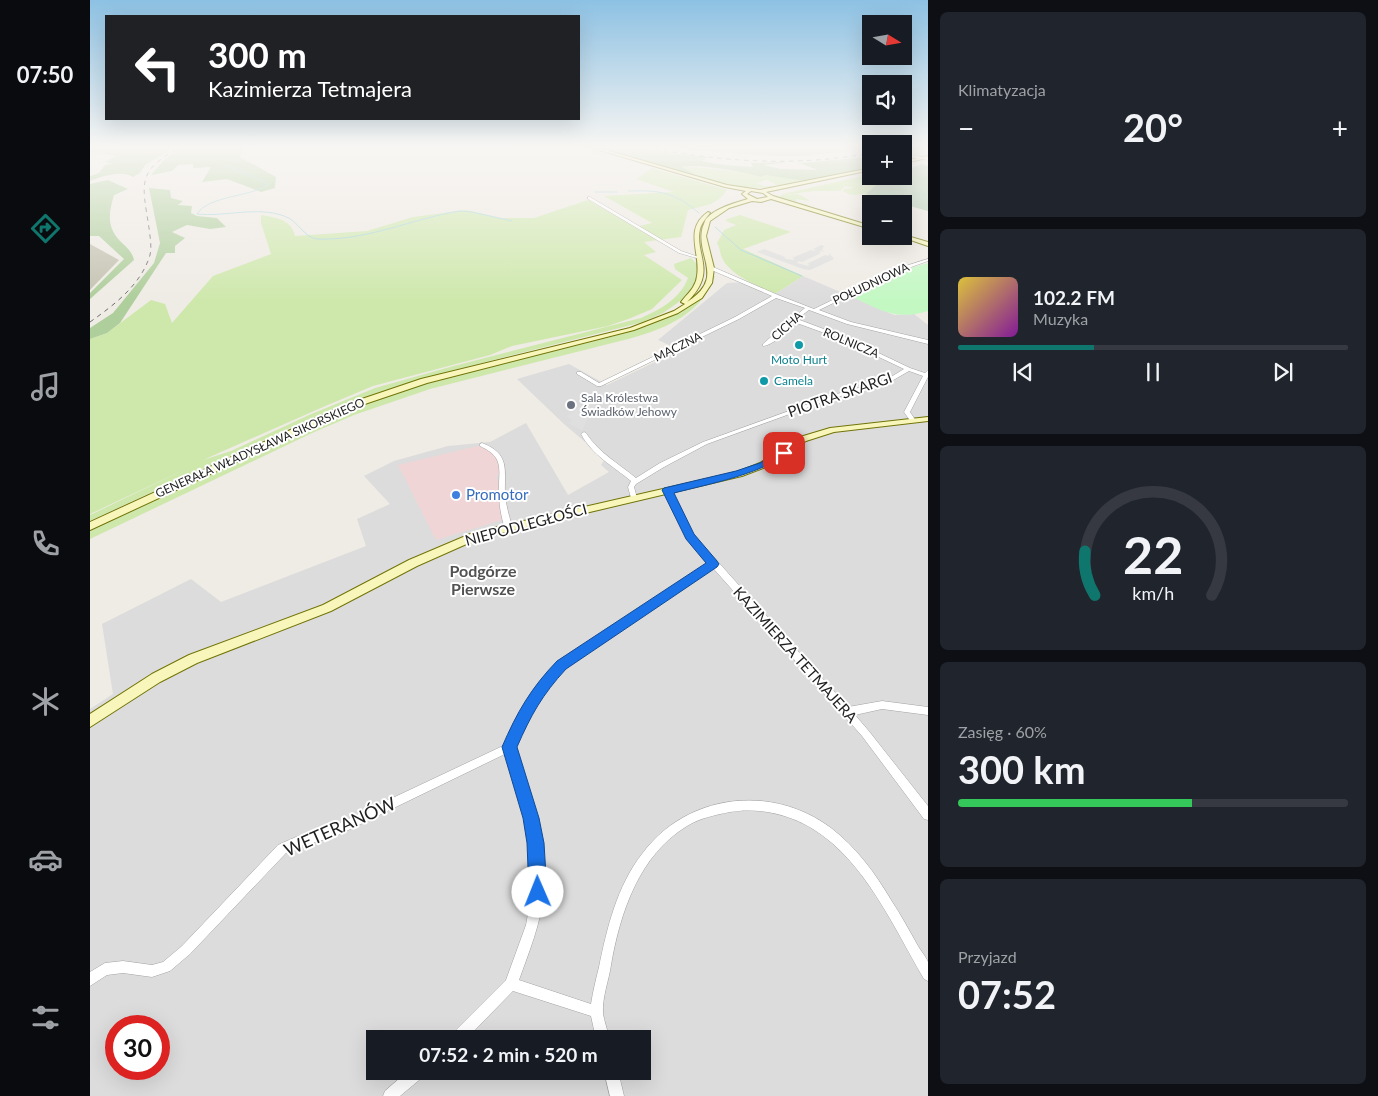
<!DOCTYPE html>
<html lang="pl">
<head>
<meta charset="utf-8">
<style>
  :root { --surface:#171b24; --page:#20242c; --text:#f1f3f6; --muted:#9ea1a6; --line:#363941; --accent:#0f766e }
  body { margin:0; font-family:Lato,sans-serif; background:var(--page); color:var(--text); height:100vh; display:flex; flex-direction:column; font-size:19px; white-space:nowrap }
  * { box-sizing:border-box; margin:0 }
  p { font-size:16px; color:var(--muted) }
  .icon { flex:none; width:28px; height:28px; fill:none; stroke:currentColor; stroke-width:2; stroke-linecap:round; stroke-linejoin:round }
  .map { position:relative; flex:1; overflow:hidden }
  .panel { display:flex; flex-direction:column; gap:12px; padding:12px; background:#0d0f14; width:450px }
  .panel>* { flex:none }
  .top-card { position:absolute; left:15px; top:15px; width:475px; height:105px; border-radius:0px; box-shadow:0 5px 20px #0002; background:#202124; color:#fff; overflow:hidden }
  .needle { width:32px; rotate:101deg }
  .buttons { position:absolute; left:772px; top:15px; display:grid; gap:10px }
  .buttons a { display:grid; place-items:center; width:50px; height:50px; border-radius:0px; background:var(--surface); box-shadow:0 5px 20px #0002; font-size:25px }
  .speed { position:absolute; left:15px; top:1015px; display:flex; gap:10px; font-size:25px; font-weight:700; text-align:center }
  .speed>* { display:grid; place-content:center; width:65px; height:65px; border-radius:50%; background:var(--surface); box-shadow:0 5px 20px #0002; line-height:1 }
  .speed .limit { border:8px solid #d22; background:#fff; color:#111 }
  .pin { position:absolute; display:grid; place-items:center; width:42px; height:42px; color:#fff; margin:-21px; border-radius:10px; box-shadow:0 2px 8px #0006 }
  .me { position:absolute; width:55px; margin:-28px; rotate:359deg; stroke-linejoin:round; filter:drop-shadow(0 0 4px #0008) }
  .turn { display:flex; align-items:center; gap:18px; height:105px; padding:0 20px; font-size:22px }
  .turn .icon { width:65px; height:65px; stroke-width:2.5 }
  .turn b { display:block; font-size:35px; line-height:42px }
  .big { font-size:38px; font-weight:700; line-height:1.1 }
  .panel .card { flex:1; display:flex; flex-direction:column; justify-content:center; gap:8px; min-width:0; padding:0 18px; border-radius:8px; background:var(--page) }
  .panel .dial { align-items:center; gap:0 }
  .dial svg { height:130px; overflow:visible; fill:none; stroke:var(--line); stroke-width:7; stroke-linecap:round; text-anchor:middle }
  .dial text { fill:var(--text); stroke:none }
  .song { display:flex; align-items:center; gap:15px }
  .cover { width:60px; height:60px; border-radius:8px; background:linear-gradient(135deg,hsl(50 70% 55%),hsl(290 70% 35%)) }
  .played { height:5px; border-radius:2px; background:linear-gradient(90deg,var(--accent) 35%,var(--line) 35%) }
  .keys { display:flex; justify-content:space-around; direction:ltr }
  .heat { display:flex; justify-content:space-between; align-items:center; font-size:28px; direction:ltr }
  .charge { height:8px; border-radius:4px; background:linear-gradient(90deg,#34c759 60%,var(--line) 0) }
  .trip { position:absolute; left:276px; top:1030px; width:285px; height:50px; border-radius:0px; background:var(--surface); box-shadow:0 5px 20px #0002; font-weight:700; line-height:50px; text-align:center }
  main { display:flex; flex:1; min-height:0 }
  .dock { display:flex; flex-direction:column; width:90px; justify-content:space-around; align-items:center; background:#090b0e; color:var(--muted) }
  .dock .icon { width:35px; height:35px }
  .dock .current { color:var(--accent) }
  .dock b { font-size:22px; color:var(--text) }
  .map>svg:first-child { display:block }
  .residential { fill:#dddcdc; fill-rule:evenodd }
  .commercial { fill:#f0d5d6 }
  .construction { fill:#c4c2b1 }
  .grass { fill:#cee8ac }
  .forest { fill:#aece9b }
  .cemetery { fill:#a7c8a9 }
  .park { fill:#c3f8c3 }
  .parking { fill:#dfdfdf }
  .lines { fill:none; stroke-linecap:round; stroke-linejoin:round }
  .stream { stroke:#a6d4dc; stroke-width:1 }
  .street-casing { stroke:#a3a3a3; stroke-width:1 }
  .secondary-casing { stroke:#717407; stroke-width:2 }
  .street { fill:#fff; fill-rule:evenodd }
  .secondary { fill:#f8f6ba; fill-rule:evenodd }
  .rail { stroke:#6d6d6d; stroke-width:1; stroke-dasharray:4.5 4.5; stroke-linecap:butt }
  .route { fill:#1a73e8; stroke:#114b97 }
  .culture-dot { fill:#0f9aa8; stroke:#fff; stroke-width:2 }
  .worship-dot { fill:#6b7280; stroke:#fff; stroke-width:2 }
  .shop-dot { fill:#3f7fe0; stroke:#fff; stroke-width:2 }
  .labels { text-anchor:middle; stroke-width:4; stroke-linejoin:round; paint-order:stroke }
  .far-street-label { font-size:12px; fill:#1f1f1f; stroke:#fff }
  .far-culture-label { font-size:12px; fill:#0d838f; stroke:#fff }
  .far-worship-label { font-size:12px; fill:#5b616d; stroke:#fff; text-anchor:start }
  .street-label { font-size:15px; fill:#1f1f1f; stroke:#fff }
  .shop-label { font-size:15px; fill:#366cbe; stroke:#fff; text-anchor:start }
  .neighbourhood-label { font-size:16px; font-weight:bold; fill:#525252; stroke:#fff }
  .near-street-label { font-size:18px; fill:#1f1f1f; stroke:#fff }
</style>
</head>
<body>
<main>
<nav class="dock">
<b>07:50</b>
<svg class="icon current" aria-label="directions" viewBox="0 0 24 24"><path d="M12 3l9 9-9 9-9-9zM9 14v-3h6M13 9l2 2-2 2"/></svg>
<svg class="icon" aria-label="music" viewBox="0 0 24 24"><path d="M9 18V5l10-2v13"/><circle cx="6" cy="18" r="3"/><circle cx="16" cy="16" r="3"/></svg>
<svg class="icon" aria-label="phone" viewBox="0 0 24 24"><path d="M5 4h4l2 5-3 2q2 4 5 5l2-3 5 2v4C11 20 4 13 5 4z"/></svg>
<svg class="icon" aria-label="climate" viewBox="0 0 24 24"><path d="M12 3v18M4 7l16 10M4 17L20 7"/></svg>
<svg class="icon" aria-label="car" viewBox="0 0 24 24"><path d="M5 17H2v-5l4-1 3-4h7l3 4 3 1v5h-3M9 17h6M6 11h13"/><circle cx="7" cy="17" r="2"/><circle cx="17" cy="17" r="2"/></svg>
<svg class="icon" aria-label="filters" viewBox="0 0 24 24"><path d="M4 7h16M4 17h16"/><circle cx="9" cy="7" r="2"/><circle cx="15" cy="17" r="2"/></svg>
</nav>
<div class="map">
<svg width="838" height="1096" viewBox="0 0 838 1096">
  <rect width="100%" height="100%" fill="#efebe5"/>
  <path class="residential" d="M 713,276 L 804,315 L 824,314 L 838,325 L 838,1096 L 0,1096 L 0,709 L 23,694 L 12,624 L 101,579 L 131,602 L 276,546 L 267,519 L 300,504 L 274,476 L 304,461 L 358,446 L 400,442 L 436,423 L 478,495 L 519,472 L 511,465 L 515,459 L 474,424 L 427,379 L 479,364 L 517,385 L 590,350 L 568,340 L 637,283 L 658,282 L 685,294 ZM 26,1026 L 69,1026 L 69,1069 L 26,1069 ZM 285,1039 L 552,1039 L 552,1071 L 285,1071 Z"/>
  <path class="commercial" d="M 388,446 L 398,449 L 404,454 L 412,466 L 406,479 L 411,481 L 408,488 L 412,520 L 346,540 L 308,465 Z"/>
  <path class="construction" d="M 580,147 L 742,147 L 756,151 L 713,156 L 684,156 L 577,148 Z
    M 0,244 L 29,260 L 0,290 Z"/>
  <path class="grass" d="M 594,166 L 660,173 L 671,177 C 684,172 701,178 715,181 L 689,186 L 677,180 L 666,183 L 674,186 L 686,186 C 657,192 628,182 601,174 L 603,174 L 591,167 Z
    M 562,168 L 637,190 C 626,206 615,205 598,210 L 591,237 L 554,242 L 566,252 L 554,255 L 592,280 L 562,309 L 541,318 L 518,326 L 422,346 L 400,355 L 283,386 L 233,407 L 113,460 L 141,451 L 219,415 L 285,388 L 360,367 L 551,318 C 571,309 590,299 598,278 L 585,269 L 584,264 L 601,258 L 608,265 L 608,275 L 605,283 L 593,299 L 573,313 L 553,322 L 333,378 L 270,399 L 202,427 L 0,521 L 0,515 L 98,468 L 0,514 L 0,339 L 17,333 L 61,300 L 75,304 L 82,323 L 123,276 L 181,254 L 171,223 L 171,215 C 187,218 201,219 205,236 L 277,231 L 323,217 L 376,210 L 411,218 L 444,218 L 498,200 L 545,227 L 562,223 L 514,196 L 584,192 L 546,179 Z
    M 781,174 L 781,176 L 800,176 L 777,194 L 813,204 C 799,204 787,196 773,194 C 766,194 761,197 753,191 L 754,189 L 764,188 L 755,186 L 750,191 L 724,191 L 693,195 L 708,194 L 719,200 L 719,201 L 706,199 L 706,202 L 719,205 L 716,206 L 690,199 L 690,196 L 693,194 Z
    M 650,215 L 701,232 L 653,249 L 713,276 L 685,294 C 669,287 640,275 632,258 C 630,253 630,248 627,243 L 634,230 L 646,225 L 636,221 L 637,219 Z
    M 623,276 L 625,276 C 612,313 577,328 542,338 L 340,389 L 264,415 L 222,433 L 0,539 L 0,529 L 246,414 L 315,389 L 348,380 L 524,336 L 558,326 L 612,298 L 620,288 Z"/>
  <path class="forest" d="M 0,147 L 85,147 L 55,165 L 50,173 L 43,177 C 32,170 12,176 0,181 L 0,176 L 9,173 L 15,165 L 23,164 L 15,162 L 26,156 L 0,152 Z
    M 94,147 L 160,147 L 152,150 L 150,157 L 186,177 L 185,188 L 171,192 L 137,179 L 112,182 L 121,167 L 103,168 L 103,164 L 88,165 L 82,171 L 61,175 L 74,160 Z
    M 504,147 L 551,147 L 578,153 L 618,157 L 612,161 C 629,165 646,166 663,167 L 661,163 L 692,162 L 694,163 L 673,165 L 691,169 L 728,170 L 709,163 L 781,157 L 781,167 L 715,181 L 676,175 L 671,177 C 658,172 604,163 592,167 L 604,174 L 601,174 Z
    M 18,180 L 38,189 L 24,195 C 19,212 16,226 30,241 C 36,247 42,251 44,260 L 0,299 L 0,293 L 34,259 L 9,236 L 0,236 L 0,184 Z
    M 59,188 L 80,190 L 81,198 L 93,201 L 88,205 L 102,206 L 101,213 L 107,216 L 127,218 L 136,227 L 120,229 L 97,225 L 82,232 L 95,238 L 85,246 L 85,253 L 76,253 L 30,323 L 17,333 L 0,339 L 0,328 L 23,313 L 64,263 L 70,243 Z"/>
  <path class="cemetery" d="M 832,164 L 838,166 L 838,211 L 776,194 C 790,182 795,176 814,176 L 814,171 Z"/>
  <path class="park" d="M 838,263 L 838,311 C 805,321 790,310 761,296 L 817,269 Z"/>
  <path class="parking" d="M 731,245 L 734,246 L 732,250 L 735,252 L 730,251 L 729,252 L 731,253 L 712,262 L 708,261 L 707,263 L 718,266 L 720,265 L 717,264 L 735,255 L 739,256 L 739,253 L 744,259 L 720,270 L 713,269 L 667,252 L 674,249 L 695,257 L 694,258 L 696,259 L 703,260 L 705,259 L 702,258 L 721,250 L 724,251 L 726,250 L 723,249 Z
    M 514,391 L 515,395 L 504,406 L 492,430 L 478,423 L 482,421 L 477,416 L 491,406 L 494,407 Z"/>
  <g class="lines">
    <path class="stream" d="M 487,147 L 515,155
      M 133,164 L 173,181 L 178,185 C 159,197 118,196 107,214 C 135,217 167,206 194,216 C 208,220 214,238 227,239 C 276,241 322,219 369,211 L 382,212 L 422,221
      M 538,191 C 570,190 584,192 609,213
      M 505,192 L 527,192
      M 625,227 L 651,250 L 712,276"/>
    <g class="street-casing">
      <path id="street" d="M 775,147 L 781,147 L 781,149 L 775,148 Z
        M 816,147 L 819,147 L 814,150 L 814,148 Z
        M 814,154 L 838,158 L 838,160 L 814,156 Z
        M 498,197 L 500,197 L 591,251 L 612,258 L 610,259 L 589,253 L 498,199 Z
        M 838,259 L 838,261 L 810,271 L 729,310 L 761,322 L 838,340 L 838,344 L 757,324 L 719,310 L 707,319 L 755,337 L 820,368 L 835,373 L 838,370 L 838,377 L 820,412 L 826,421 L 825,422 L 821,422 L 814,412 L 833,376 L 819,371 L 800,382 L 744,398 L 617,444 L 574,467 L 546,484 L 544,487 L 547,498 L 544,500 L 541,498 L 538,487 L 541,481 C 523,466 502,455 491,434 L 494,432 L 496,433 C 508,452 529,464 546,478 L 570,463 L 613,442 L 740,396 L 796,380 L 814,369 L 751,339 L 704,322 C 696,330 685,345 673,346 L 673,344 L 700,320 L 700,318 L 703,318 L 715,308 L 686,298 L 649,319 L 511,386 L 507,386 L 487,374 L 487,372 L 491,372 L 509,383 L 645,317 L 682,296 L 619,269 L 619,267 L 623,267 L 688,295 L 724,309 L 806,269 Z
        M 392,443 C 421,454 414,470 415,495 C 416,505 419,516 422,526 L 421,528 L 415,528 C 411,517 409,504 409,493 C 408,482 412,467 406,458 C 402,452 396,449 390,446 L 390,444 Z
        M 576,489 L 580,489 L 603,534 L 758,707 L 792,701 L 838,707 L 838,715 L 792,709 L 765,715 L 778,730 L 838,806 L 838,820 L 834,819 L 772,736 L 623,568 L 474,668 L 457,687 L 445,706 L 425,747 C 438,792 458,845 454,892 C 451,923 439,952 429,980 L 501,1004 C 503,991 506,979 509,967 C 517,928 527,886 552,854 C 596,794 681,783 741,828 C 766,847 785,873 801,900 C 811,915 819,930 828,946 C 831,951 836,957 838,962 C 838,968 838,975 838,981 L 834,979 C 804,928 775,861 723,829 C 699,814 667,807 640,812 C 625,815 610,818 597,826 C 549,855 530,913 521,965 C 519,980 512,997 513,1013 C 514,1022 518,1030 519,1039 L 506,1039 L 501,1016 L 423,991 L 376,1039 L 361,1039 L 362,1034 L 416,980 L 436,925 L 442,892 L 442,864 L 436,818 L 417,753 L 244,837 L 207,847 L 196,853 L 100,954 L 80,971 L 62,977 L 33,973 L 17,975 L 0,986 L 0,972 L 15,963 L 33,961 L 62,965 L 73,962 L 92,946 L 188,845 L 206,837 L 239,828 L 417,744 L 438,700 L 451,682 L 468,662 L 619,563 L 597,538 L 575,491 Z
        M 318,1071 L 336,1071 L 334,1076 L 310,1096 L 293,1096 L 295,1091 Z
        M 514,1071 L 528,1071 L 534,1096 L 520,1096 Z"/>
    </g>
    <g class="secondary-casing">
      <path id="secondary" d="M 499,147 L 505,147 L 637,185 L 670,190 L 781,168 L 781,170 L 676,192 L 683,196 L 781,226 L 781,229 L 681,199 L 671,202 L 662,201 L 639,208 L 620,221 L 616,236 L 624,268 L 622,283 L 612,298 L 588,313 L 544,330 L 337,383 L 263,408 L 0,530 L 0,522 L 257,404 L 331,379 L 540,328 L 584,311 L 595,304 L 591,302 C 597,294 606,287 607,276 C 611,253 593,229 618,212 L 620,213 C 617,217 613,221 611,226 C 604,244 618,262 612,280 C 609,289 604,295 597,302 C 637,277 604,256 613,226 C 614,225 615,220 616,219 C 625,208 645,203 658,199 L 652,194 L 656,191 L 635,187 ZM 661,191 L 673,193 L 678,197 L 667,199 L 657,194 Z
        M 838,156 L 838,158 L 814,163 L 814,161 Z
        M 814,235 L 838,242 L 838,246 L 809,236 Z
        M 838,417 L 838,421 L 744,432 L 716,441 L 676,467 L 652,476 L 390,538 L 327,566 L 241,611 L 107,663 L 70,682 L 0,727 L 0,714 L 62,674 L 99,655 L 233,605 L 319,560 L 385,532 L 647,472 L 670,463 L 710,437 L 740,428 Z"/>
    </g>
    <use href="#street" class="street"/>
    <use href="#secondary" class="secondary"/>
    <path class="rail" d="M 556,147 C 631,162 705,167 781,153
      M 0,322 C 24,305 51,285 60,255 C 62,246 60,237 59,228 C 52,182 46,171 91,147"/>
  </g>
  <linearGradient id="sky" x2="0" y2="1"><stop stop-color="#8dc1e3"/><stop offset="0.49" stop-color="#f8f6f3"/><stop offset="1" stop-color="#f8f6f3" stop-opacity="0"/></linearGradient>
  <rect width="838" height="300" fill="url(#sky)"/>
  <path class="route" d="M 694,450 L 698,453 L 697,455 C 662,476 623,483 584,493 L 604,534 L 627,561 L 629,564 L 627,567 L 476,669 C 452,695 441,715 427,747 L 449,818 L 454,843 L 457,892 L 454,898 L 448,901 L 442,898 L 439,892 L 437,843 L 433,818 L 412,747 C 427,712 441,688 467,661 L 616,563 L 596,539 L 572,490 L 574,488 L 646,471 L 670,463 Z"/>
  <g class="culture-dot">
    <circle cx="709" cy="345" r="5"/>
    <circle cx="674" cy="381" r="5"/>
  </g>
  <circle class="worship-dot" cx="481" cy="405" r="5"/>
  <circle class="shop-dot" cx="366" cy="495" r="5"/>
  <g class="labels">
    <g class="far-street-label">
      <text transform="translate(781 284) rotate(-25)" y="4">POŁUDNIOWA</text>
      <text transform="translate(697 326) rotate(-42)" y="4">CICHA</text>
      <text transform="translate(761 343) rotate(23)" y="4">ROLNICZA</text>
      <text transform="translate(588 347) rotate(-26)" y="4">MĄCZNA</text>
      <text transform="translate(170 448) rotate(-24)" y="4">GENERAŁA WŁADYSŁAWA SIKORSKIEGO</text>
    </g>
    <g class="far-culture-label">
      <text x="709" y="364">Moto Hurt</text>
      <text x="684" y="385" text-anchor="start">Camela</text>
    </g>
    <g class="far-worship-label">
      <text x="491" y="402">Sala Królestwa<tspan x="491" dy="14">Świadków Jehowy</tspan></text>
    </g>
    <g class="street-label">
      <text transform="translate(750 395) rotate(-19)" y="5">PIOTRA SKARGI</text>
      <text transform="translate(436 525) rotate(-15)" y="5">NIEPODLEGŁOŚCI</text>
      <text transform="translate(705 655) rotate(48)" y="5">KAZIMIERZA TETMAJERA</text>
    </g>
    <g class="shop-label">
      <text x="376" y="500">Promotor</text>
    </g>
    <g class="neighbourhood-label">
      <text x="393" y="577">Podgórze<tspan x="393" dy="18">Pierwsze</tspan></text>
    </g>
    <g class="near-street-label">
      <text transform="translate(250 827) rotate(-24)" y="6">WETERANÓW</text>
    </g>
  </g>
</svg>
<div class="buttons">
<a><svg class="needle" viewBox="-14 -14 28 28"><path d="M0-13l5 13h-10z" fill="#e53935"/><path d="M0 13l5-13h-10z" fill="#9ea1a6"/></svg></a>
<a><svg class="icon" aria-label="sound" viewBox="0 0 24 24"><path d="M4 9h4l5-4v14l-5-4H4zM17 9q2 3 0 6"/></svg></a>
<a>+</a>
<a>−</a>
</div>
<div class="speed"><div class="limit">30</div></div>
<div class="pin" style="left:694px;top:453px;background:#d93025"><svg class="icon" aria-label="arrive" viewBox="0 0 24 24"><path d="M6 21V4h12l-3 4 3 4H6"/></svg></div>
<svg class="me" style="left:448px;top:892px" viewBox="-20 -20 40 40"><circle r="19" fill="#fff"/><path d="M0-13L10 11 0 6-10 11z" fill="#1a73e8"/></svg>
<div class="trip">07:52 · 2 min · 520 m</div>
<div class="top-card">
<div class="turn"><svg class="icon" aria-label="left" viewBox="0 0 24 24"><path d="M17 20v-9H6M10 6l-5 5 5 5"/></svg><div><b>300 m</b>Kazimierza Tetmajera</div></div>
</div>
</div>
<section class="panel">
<div class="card"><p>Klimatyzacja</p>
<div class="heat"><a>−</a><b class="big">20°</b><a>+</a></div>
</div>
<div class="card">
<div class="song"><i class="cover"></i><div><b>102.2 FM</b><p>Muzyka</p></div></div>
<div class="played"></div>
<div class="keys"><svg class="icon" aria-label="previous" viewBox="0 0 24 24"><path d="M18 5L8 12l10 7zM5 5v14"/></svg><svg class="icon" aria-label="pause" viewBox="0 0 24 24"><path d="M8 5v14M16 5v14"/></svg><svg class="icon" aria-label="next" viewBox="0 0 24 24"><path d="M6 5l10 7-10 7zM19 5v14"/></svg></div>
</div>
<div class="card dial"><svg viewBox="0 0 100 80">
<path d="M14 69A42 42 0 1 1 86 69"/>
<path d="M14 69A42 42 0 0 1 8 42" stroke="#0f766e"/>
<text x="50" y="56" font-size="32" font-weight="700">22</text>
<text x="50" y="72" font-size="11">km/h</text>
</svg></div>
<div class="card"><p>Zasięg · 60%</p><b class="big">300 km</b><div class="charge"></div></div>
<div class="card"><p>Przyjazd</p><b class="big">07:52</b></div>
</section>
</main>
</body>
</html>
